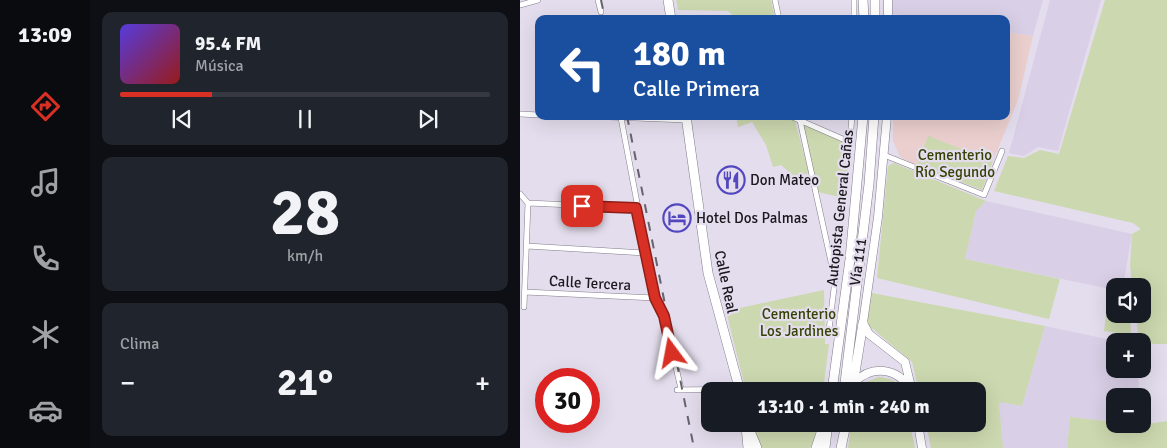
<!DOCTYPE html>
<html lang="es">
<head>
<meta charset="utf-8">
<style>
  :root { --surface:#171b24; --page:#20242c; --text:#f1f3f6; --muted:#9ea1a6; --line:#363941; --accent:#d93025 }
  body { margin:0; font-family:Signika,sans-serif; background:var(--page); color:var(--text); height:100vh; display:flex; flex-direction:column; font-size:19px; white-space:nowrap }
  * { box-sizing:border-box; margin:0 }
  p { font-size:16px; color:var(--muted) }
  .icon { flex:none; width:28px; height:28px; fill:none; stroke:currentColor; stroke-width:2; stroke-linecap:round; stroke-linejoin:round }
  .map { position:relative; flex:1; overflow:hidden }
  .side { display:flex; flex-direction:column; gap:12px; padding:12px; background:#0d0f14; width:430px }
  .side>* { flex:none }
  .hud { position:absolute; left:15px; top:15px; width:475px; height:105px; border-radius:10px; box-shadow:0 5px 20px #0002; background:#1a4fa0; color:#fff; overflow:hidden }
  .buttons { position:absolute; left:586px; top:278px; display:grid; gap:10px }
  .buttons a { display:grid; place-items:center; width:45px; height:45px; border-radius:10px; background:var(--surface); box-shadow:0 5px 20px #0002; font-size:25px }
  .speed { position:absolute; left:15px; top:368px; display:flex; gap:10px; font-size:25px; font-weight:700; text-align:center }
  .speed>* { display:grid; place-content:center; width:65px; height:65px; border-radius:50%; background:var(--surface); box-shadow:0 5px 20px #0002; line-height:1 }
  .speed .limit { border:8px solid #d22; background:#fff; color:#111 }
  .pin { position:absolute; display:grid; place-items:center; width:42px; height:42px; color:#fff; margin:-21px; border-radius:10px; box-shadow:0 2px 8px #0006 }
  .me { position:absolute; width:55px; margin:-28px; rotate:347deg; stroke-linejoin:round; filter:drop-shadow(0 0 4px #0008) }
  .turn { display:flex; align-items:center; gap:18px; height:105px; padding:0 15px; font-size:22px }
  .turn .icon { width:65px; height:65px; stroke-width:2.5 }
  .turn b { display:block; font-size:35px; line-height:42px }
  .big { font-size:38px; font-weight:700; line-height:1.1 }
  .side .tile { flex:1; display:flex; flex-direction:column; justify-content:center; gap:8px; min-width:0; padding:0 18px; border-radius:10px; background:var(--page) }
  .side .dial { align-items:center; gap:0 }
  .dial b { font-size:65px; line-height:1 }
  .song { display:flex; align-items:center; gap:15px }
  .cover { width:60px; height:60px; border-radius:8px; background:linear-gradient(135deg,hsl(250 70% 55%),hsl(0 70% 35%)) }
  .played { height:5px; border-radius:2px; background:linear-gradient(90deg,var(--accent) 25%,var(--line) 25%) }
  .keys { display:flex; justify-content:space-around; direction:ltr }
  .heat { display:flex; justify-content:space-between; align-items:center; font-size:28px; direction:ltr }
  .trip { position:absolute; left:181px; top:382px; width:285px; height:50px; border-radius:10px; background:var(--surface); box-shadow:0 5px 20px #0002; font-weight:700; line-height:50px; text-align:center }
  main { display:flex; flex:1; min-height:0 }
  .tabs { display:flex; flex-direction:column; width:90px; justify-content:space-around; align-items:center; background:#090b0e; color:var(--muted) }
  .tabs .icon { width:35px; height:35px }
  .tabs .selected { color:var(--accent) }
  .tabs b { font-size:22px; color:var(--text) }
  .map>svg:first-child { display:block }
  .commercial { fill:#eacfce }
  .built { fill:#d9cfe6 }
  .green { fill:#ccd8af }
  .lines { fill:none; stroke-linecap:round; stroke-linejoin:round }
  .minor-casing { stroke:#827c8b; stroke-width:6 }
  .secondary-casing { stroke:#827c8b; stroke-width:9 }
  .primary-casing { stroke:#827c8b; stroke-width:10 }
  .trunk-casing { stroke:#827c8b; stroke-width:10 }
  .minor { stroke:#fff; stroke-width:5 }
  .secondary { stroke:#fff; stroke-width:8 }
  .primary { stroke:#fff; stroke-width:9 }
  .trunk { stroke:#fff; stroke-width:9 }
  .rail { stroke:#67636d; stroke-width:2; stroke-dasharray:9 9; stroke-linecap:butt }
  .route-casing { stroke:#8d1f18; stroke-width:12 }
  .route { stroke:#d93025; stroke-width:9 }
  .labels { text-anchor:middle; stroke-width:4.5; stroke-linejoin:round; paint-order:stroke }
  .park-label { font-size:15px; fill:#354203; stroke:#e4dded }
  .poi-label { font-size:15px; fill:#1a181e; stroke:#e4dded; text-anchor:start }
  .street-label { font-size:15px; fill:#1a181e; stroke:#e4dded }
</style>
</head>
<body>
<main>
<nav class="tabs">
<b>13:09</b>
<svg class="icon selected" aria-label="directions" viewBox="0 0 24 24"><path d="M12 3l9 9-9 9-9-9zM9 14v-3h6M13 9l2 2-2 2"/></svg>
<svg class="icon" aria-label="music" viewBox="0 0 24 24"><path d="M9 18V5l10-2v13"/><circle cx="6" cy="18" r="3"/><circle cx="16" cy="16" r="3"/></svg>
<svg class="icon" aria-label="phone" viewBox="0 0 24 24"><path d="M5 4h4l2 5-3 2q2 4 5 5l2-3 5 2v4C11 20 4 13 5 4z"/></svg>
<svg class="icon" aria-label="climate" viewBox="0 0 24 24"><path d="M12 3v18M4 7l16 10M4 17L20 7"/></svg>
<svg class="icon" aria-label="car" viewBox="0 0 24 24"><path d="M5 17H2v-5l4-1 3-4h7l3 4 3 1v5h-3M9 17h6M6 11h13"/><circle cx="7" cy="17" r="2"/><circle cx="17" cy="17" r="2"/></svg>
</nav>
<section class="side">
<div class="tile">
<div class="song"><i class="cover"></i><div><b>95.4 FM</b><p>Música</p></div></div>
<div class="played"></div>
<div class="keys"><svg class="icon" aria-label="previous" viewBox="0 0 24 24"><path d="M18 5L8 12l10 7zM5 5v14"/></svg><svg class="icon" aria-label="pause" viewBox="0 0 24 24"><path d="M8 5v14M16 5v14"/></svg><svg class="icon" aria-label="next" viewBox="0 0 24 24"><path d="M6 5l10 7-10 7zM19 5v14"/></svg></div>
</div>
<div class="tile dial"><b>28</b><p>km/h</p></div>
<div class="tile"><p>Clima</p>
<div class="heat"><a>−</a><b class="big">21°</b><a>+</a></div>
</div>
</section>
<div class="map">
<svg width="647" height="448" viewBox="0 0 647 448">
  <rect width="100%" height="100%" fill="#e4dded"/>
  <path class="commercial" d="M 486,32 L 513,36 L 498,100 L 473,161 L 408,137 L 397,165 L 380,157 L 373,141 L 373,116 L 486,116 Z"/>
  <path class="built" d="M 372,0 L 523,0 L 513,36 L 486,32 L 486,19 L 403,19 L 373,14 Z
    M 530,0 L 581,0 L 538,151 L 518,147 L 504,156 L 489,153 Z
    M 466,201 L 612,234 L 603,286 L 595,286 L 595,290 L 445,259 L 456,211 Z
    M 525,326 L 596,341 L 595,369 L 618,369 L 619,396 L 595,396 L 595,422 L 550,417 L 547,448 L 483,448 L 479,402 L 502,406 Z"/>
  <path class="green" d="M 156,0 L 251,0 L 255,19 L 217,19 L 208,11 L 158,10 Z
    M 585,0 L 647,0 L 647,344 L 633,344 L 618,335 L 616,314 L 622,314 L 622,286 L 612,286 L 610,265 L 612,234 L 621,229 L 613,223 L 474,191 L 488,156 L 504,158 L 520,150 L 539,154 Z
    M 216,116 L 264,116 L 275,121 L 289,173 L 275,177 L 261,165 L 253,167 L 246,145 L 232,122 L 218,127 Z
    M 284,123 L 331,144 L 324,198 L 298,192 L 282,125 Z
    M 408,136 L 473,161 L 462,190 L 397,165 Z
    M 374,163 L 466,201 L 456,211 L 445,259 L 540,279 L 529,319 L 357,278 L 368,166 Z
    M 589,289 L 595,290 L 595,314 L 610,314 L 611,335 L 584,331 Z
    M 304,290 L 305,344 L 309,344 L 303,391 L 226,391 L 206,311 Z
    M 352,293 L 525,326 L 502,406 L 479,402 L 483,448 L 411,448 L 406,424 L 458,424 L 458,391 L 399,391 L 392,362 L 347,324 Z
    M 359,377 C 370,378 378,381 383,391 L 337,391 L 346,382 Z
    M 550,417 L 621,425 L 647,421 L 647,448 L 547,448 Z
    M 233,424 L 298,424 L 295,439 L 290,448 L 242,448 L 235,438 Z
    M 331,424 L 390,424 L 395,448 L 328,448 Z"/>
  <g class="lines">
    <g class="minor-casing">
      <path id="minor" d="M 78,0 L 81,12
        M 255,0 L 259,19
        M 334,0 L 334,19
        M 0,5 L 18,0
        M 0,114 L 19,115
        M 64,116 L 167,120
        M 270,116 L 325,140 L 330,140 L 332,116
        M 279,116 L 315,280 L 309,330
        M 101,118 L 135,298 L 144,316 L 161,389
        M 364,155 L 464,195 L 482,151
        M 0,194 L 8,203
        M 8,203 L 117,208
        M 7,246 L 125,253
        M 5,292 L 135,298
        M 4,307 L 8,203
        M 157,390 L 220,389"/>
    </g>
    <g class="secondary-casing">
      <path id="secondary" d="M 368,0 L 368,19
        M 367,116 L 358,217 L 343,323 L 349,334 L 385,362 L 392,391
        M 334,383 C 351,365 377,367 390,389
        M 398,424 L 402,448"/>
    </g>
    <g class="primary-casing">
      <path id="primary" d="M 148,0 L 151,19
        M 166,116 L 188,273 L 220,391
        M 226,426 L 228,448"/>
    </g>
    <g class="trunk-casing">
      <path id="trunk" d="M 343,0 L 344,19
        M 355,0 L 355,19
        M 312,391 L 330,259 L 343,116
        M 324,391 L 349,184 L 354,116
        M 332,391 L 343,323
        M 227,424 L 237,448
        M 296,448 L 304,424
        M 305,448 L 307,431
        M 321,448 L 326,424"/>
    </g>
    <use href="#minor" class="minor"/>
    <use href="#secondary" class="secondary"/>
    <use href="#primary" class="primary"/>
    <use href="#trunk" class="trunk"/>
    <path class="rail" d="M 81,0 L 85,19
      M 107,116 L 174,448"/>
  </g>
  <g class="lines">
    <g class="route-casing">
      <path id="route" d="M 62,206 L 116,208 L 135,298 L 144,316 L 152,353"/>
    </g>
    <use href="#route" class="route"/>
  </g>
  <defs>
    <g id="restaurant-ring" transform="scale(1.4375)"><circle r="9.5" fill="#e4dded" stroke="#5247bf" stroke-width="1.5"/><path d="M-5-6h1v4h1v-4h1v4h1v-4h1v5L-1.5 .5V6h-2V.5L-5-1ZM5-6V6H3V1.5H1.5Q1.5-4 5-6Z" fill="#5247bf"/></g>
    <g id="hotel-ring" transform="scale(1.4375)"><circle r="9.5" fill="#e4dded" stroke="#5247bf" stroke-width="1.5"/><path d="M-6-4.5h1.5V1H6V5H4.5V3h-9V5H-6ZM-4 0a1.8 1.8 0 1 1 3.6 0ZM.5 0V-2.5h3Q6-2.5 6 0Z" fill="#5247bf"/></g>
  </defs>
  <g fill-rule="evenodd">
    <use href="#restaurant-ring" x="211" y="180"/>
    <use href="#hotel-ring" x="157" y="218"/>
  </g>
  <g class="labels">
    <g class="park-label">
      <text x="435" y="160">Cementerio<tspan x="435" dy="17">Río Segundo</tspan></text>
      <text x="279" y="319">Cementerio<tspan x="279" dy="17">Los Jardines</tspan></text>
    </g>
    <g class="poi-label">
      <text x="230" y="185">Don Mateo</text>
      <text x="176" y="223">Hotel Dos Palmas</text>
    </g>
    <g class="street-label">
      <text transform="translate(320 208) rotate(-84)" y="5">Autopista General Cañas</text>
      <text transform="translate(338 262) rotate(-82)" y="5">Vía 111</text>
      <text transform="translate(206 282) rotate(78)" y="5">Calle Real</text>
      <text transform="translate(70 283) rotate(3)" y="5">Calle Tercera</text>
    </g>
  </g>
</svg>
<div class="buttons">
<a><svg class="icon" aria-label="sound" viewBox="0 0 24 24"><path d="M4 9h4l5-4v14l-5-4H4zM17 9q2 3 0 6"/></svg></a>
<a>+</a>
<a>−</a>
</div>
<div class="speed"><div class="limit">30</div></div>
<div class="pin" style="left:62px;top:206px;background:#d93025"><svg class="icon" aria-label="arrive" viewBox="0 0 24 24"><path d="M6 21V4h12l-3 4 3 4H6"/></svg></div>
<svg class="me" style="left:152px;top:353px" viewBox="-20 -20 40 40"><path d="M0-17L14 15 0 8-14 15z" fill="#d93025" stroke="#fff" stroke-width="4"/></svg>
<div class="trip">13:10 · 1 min · 240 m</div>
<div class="hud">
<div class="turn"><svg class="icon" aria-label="left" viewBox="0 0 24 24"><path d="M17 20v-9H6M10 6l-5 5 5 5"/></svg><div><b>180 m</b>Calle Primera</div></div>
</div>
</div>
</main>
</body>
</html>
